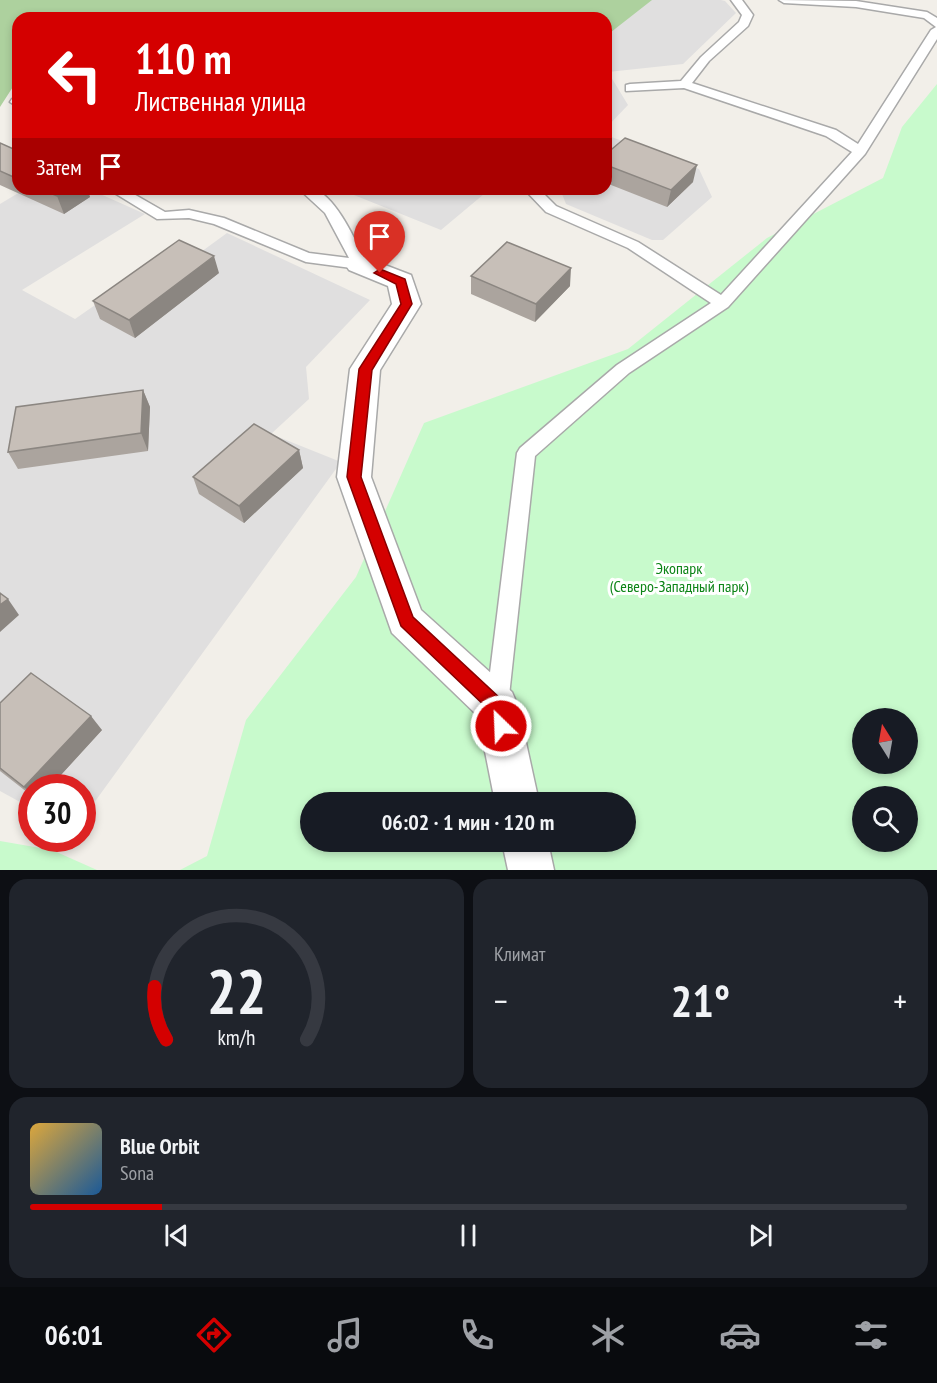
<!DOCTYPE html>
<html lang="ru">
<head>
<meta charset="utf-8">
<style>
  :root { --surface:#171b24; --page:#20242c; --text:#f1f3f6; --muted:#9ea1a6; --line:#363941; --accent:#d40000 }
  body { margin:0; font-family:"PT Sans Narrow",sans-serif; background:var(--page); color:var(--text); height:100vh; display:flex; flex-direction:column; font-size:22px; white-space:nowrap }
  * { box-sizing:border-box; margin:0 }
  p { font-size:20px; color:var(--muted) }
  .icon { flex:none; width:33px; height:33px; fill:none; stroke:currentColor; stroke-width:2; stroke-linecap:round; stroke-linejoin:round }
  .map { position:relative; height:870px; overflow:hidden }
  .details { display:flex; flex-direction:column; gap:9px; padding:9px; background:#0d0f14; flex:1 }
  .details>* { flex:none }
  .banner { position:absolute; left:12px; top:12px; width:600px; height:183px; border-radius:18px; box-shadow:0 3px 9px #0003; background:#d40000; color:#fff; overflow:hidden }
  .needle { width:39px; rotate:349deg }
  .tools { position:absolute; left:852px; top:708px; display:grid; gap:12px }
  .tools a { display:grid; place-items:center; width:66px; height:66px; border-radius:50%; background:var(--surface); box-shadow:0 3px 9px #0003; font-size:30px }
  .speed { position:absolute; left:18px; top:774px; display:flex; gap:12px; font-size:30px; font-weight:700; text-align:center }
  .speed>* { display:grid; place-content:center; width:78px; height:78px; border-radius:50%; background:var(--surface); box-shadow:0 3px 9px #0003; line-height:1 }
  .speed .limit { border:9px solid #d22; background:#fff; color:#111 }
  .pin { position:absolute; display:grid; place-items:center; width:51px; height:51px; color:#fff; margin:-62px -26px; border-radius:50% 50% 50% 0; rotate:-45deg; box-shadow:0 0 6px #0007 }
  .pin .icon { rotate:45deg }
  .me { position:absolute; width:66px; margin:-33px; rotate:336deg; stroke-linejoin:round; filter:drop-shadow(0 0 4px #0008) }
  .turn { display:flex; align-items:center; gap:21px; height:126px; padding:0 24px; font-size:27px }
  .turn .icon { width:78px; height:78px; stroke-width:2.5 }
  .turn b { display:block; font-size:42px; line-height:51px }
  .then { display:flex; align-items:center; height:57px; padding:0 24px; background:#0003; gap:12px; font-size:22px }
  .big { font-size:45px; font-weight:700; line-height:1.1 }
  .details .tile { flex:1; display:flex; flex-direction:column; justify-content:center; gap:9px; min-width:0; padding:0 21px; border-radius:18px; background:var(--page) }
  .details .dial { align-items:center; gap:0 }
  .dial svg { height:156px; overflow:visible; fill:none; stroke:var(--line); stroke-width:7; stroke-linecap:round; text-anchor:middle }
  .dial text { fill:var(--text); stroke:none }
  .song { display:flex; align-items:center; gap:18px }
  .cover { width:72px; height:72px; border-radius:9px; background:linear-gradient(135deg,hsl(40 70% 55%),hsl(210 70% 35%)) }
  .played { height:6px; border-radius:3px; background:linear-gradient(90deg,var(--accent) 15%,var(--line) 15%) }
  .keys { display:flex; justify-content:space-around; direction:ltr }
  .heat { display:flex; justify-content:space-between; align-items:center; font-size:33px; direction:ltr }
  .details .tiles { flex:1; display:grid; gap:9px; grid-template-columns:1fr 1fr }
  .tile:last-child { grid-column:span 2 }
  .trip { position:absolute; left:300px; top:792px; width:336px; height:60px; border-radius:30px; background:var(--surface); box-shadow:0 3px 9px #0003; font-weight:700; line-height:60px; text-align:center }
  .tab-bar { display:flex; height:96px; justify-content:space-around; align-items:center; background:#090b0e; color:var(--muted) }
  .tab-bar .icon { width:42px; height:42px }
  .tab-bar .current { color:var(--accent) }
  .tab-bar b { font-size:27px; color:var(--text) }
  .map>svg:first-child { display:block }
  .residential { fill:#e0dfdf }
  .forest { fill:#add19e }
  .park { fill:#c8facc; fill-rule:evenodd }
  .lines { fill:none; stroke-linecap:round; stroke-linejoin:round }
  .service-casing { stroke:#a9a9a9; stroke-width:3 }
  .minor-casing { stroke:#a9a9a9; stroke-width:3 }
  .service { fill:#fff; fill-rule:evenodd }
  .minor { fill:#fff; fill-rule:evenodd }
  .wall { fill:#aba49e }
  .shaded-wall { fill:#8b8681 }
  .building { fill:#c7bfb8; stroke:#8b8681; stroke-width:1.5 }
  .route { fill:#d40000; stroke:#8a0000; stroke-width:1.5 }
  .labels { text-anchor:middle; stroke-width:6; stroke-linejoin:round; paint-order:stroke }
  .park-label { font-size:16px; fill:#0c8416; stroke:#fff }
</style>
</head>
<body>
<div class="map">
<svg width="937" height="870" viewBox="0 0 937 870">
  <rect width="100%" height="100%" fill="#f2efe9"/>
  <path class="residential" d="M 650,0 L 721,0 L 725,1 L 736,13 L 683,64 L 608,72 L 628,105 L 606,128 L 606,35 Z
    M 606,135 L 699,169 L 712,197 L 663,240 L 652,240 L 566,204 L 560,189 L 606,189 Z
    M 25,189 L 89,189 L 145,214 L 22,290 L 75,319 L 157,262 L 190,260 L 227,233 L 370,300 L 306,367 L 309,399 L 271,434 L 341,462 L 83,818 L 82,788 L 32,788 L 31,808 L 0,791 L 0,204 Z
    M 339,189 L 490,189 L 441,230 Z"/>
  <path class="forest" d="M 0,0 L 652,0 L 606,36 L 606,18 L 18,18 L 18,79 L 0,107 Z"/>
  <path class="park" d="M 937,84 L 937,870 L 180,870 L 207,856 L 246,720 L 356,577 L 424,423 L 628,349 L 767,238 L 883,178 L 902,127 ZM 862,718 L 908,718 L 908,764 L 862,764 ZM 862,796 L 908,796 L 908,842 L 862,842 ZM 310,802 L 626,802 L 626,842 L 310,842 Z
    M 0,841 L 52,850 L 97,870 L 0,870 Z"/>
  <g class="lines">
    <g class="service-casing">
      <path id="service" d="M 731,0 L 742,0 L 753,15 L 748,26 L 709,61 L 692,83 L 836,130 L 858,144 L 931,30 L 936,27 L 924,18 L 856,7 L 784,3 L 779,0 L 856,1 L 927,12 L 937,18 L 937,39 L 865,154 L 728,307 L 629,373 L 535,456 L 508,705 L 505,713 L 497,716 L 489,713 L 486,705 L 517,453 L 520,448 L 617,365 L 711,303 L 628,248 L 546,212 L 524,189 L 539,189 L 556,206 L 638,242 L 721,295 L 852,152 L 826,136 L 684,88 L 626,91 L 626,85 L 630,84 L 681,81 L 701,57 L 739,22 L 742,15 Z
        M 12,99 L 18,99 L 18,107 L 10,102 Z
        M 108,189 L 125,189 L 165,212 L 189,210 L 224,218 L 309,253 L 349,258 L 325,213 L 299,189 C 303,189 309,188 313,189 C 336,195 357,244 367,264 L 359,269 L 306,262 L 214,224 L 189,218 L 157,219 Z"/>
    </g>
    <g class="minor-casing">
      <path id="minor" d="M 359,255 L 411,275 L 421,304 L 380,370 L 371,477 L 421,610 L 512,692 L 518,706 L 539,802 L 495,802 L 478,716 L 392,633 L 337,477 L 350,369 L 392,304 L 388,286 L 349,270 L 345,264 L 349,258 Z
        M 502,842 L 548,842 L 554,870 L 508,870 Z"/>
    </g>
    <use href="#service" class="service"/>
    <use href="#minor" class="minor"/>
  </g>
  <path class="wall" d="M 0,143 L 18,151 L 18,189 L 87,189 L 90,197 L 64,214 L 0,185 Z
    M 606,154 L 693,182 L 667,207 L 606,183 Z
    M 219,273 L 135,338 L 100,319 L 93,301 Z
    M 471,276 L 570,286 L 535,322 L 471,294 Z
    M 143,390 L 150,407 L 148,451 L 18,469 L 8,452 Z
    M 299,450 L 303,468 L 244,523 L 199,494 L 193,477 Z
    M 0,703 L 102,730 L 49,788 L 32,788 L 32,796 L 0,771 Z"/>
  <path class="shaded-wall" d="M 697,165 L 693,182 L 667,207 L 671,190 Z
    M 69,189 L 87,189 L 90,197 L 64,214 L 57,196 Z
    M 214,256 L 219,273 L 135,338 L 129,320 Z
    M 571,268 L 570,286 L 535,322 L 536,304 Z
    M 143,390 L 150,407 L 148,451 L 141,433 Z
    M 299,450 L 303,468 L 244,523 L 239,506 Z
    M 8,599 L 19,615 L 0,632 L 0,605 Z
    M 91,716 L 102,730 L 49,788 L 32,788 L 32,795 L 24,787 Z"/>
  <path class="building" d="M 625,138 L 697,165 L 671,190 L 606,165 L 606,154 Z
    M 0,143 L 18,151 L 18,179 L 0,171 Z
    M 40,189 L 69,189 L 57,196 Z
    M 179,240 L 214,256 L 129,320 L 93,301 Z
    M 507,242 L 571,268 L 536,304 L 471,276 Z
    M 143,390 L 141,433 L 8,452 L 16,407 Z
    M 254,424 L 299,450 L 239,506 L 193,477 Z
    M 0,593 L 8,599 L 0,605 Z
    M 31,673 L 91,716 L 24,787 L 0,768 L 0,703 Z"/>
  <path class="route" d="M 380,269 L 405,279 L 412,304 L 372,370 L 361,477 L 413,617 L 503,701 L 509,726 L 507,731 L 501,734 L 494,731 L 489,710 L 401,626 L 347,477 L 359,369 L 401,304 L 396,284 L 374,273 Z"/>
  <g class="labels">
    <g class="park-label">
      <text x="679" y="574">Экопарк<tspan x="679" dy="18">(Северо-Западный парк)</tspan></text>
    </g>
  </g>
</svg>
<div class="tools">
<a><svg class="needle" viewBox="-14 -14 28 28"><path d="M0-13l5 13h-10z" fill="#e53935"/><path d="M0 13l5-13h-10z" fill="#9ea1a6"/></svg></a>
<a><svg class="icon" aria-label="search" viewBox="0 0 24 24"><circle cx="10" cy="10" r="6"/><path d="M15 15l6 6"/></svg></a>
</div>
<div class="speed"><div class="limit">30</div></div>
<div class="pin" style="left:380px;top:273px;background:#d93025"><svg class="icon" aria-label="arrive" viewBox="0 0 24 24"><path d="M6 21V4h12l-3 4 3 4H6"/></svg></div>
<svg class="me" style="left:501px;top:726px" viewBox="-20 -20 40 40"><circle r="17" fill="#d40000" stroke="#fff" stroke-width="3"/><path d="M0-11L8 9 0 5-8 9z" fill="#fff"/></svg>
<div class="trip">06:02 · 1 мин · 120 m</div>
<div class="banner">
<div class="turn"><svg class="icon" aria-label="left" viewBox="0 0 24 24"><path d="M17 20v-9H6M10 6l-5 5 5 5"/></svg><div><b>110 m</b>Лиственная улица</div></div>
<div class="then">Затем<svg class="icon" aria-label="arrive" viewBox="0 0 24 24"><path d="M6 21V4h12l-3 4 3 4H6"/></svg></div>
</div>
</div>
<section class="details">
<div class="tiles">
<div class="tile dial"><svg viewBox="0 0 100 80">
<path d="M14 69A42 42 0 1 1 86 69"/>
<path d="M14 69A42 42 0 0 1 8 42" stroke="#d40000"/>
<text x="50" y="56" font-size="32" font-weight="700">22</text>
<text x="50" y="72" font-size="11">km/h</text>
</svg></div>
<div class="tile"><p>Климат</p>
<div class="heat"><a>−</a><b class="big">21°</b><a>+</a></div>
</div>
<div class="tile">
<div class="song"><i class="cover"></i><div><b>Blue Orbit</b><p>Sona</p></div></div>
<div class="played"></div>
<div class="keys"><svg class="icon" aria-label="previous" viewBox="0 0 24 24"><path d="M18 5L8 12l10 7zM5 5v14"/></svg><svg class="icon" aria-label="pause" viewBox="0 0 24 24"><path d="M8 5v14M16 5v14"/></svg><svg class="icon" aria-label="next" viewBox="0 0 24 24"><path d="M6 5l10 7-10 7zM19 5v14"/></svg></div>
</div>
</div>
</section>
<nav class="tab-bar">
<b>06:01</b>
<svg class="icon current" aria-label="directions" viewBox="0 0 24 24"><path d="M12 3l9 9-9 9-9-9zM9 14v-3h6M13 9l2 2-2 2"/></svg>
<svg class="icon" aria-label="music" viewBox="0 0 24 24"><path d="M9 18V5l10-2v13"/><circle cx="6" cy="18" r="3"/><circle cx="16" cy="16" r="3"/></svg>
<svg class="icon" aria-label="phone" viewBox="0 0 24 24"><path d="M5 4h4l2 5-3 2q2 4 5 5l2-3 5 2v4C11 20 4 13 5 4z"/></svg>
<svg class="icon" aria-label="climate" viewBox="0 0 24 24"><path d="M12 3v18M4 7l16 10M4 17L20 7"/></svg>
<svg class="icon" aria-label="car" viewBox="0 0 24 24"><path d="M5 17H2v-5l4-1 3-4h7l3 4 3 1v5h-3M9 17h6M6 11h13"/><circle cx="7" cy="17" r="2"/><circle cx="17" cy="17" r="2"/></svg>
<svg class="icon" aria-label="filters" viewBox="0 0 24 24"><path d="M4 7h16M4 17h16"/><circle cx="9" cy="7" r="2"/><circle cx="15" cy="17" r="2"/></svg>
</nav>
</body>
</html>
